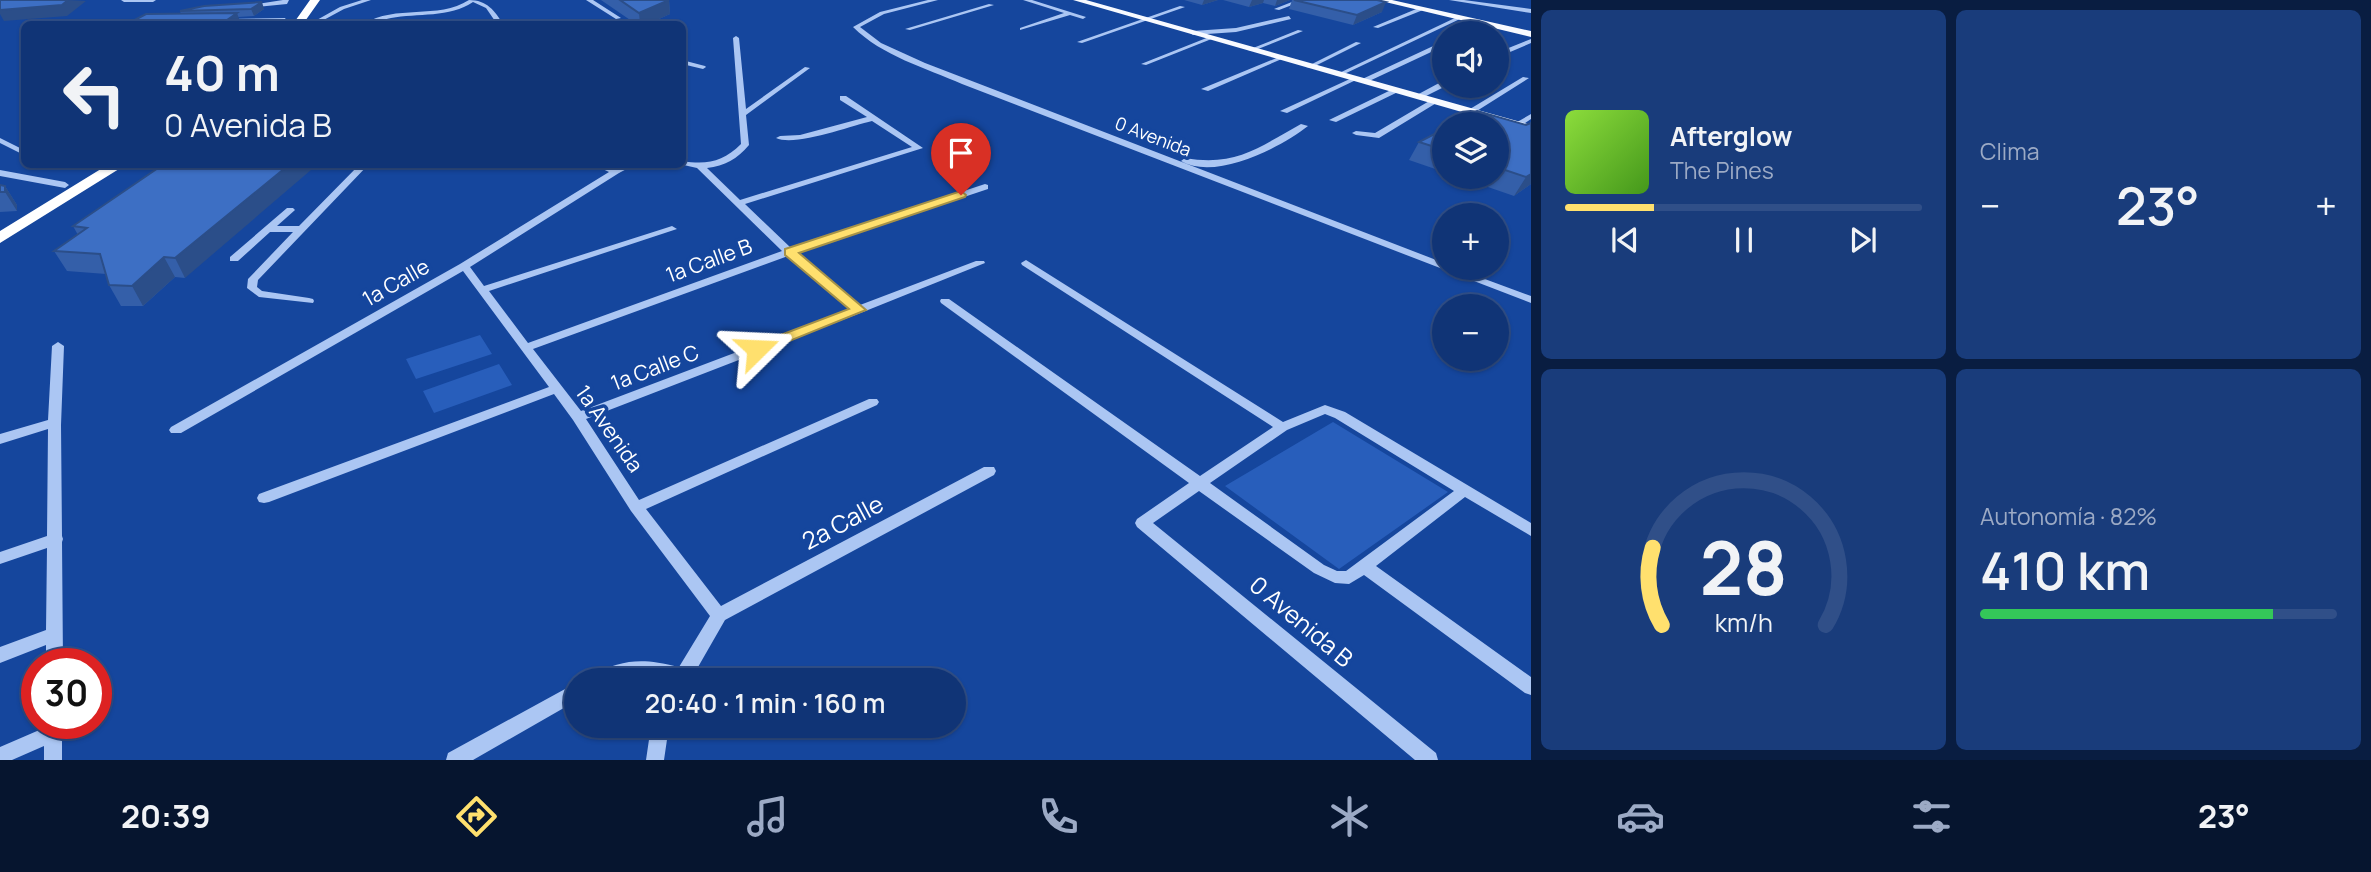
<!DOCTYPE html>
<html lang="es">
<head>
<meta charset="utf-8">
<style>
  :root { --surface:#103476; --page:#193c7b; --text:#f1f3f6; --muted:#9caac5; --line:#304f88; --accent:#ffe06e }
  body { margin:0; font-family:Manrope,sans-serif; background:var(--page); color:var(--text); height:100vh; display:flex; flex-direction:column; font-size:26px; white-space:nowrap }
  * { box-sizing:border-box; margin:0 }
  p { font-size:23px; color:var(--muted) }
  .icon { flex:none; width:38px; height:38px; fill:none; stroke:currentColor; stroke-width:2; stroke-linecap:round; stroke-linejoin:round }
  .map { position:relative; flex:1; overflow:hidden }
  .side { display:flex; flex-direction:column; gap:10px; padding:10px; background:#091d41; width:840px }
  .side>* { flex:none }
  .guide { position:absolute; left:21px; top:21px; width:665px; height:147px; border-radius:10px; box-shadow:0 2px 5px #0004,0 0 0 2px var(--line); background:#103476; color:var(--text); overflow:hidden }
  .controls { position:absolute; left:1432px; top:21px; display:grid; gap:14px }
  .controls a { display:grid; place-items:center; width:77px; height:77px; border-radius:50%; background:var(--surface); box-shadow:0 2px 5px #0004,0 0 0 2px var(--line); font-size:35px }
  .speed { position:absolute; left:21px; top:648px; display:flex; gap:14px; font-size:35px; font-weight:700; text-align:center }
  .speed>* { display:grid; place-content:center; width:91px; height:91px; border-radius:50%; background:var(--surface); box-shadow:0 2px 5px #0004,0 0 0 2px var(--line); line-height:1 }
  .speed .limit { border:10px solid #d22; background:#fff; color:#111 }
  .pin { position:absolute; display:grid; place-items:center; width:60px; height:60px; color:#fff; margin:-72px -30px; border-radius:50% 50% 50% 0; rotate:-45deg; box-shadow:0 0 7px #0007 }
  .pin .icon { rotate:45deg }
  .me { position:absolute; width:77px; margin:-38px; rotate:69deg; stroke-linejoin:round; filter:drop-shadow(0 0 5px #0008) }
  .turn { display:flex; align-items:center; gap:24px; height:147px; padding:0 28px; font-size:32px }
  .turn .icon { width:91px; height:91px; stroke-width:2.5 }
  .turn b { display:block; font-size:49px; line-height:60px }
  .big { font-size:52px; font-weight:600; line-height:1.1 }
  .side .card { flex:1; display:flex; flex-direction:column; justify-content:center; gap:10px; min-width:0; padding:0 24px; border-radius:10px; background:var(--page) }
  .side .dial { align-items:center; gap:0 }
  .dial svg { height:182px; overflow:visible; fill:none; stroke:var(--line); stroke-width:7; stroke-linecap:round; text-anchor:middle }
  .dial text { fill:var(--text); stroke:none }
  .song { display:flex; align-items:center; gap:21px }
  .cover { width:84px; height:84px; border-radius:10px; background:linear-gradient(135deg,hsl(90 70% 55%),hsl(100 70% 35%)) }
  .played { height:7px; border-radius:4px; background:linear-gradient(90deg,var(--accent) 25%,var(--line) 25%) }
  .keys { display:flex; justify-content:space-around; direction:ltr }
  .heat { display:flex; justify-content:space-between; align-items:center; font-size:38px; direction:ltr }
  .charge { height:10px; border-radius:5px; background:linear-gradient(90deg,#34c759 82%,var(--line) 0) }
  .side .tiles { flex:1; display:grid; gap:10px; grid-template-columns:repeat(2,1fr) }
  .trip { position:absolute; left:564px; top:668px; width:402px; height:70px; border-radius:35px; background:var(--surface); box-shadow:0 2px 5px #0004,0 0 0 2px var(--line); font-weight:600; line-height:70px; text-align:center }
  .dock { display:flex; height:112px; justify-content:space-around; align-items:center; background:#06152f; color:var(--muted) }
  .dock .icon { width:49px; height:49px }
  .dock .selected { color:var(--accent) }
  .dock b { font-size:32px; color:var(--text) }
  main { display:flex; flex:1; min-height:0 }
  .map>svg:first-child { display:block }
  .green { fill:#285ebb }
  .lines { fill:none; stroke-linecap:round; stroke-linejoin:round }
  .minor { fill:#abc6f3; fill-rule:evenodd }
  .major { fill:#f8faff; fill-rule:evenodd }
  .highway { fill:#fff; fill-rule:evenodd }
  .wall { fill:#345fa9 }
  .shaded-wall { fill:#2b4e89 }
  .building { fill:#3d6fc4; stroke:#2b4e89; stroke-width:2 }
  .route { fill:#ffe06e; stroke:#a69248; stroke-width:2 }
  .labels { text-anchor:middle; stroke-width:7; stroke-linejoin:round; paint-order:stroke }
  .far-street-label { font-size:18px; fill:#fff; stroke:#15469d }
  .street-label { font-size:21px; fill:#fff; stroke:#15469d }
  .near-street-label { font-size:24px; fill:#fff; stroke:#15469d }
</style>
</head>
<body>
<main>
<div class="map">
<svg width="1531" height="760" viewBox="0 0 1531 760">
  <rect width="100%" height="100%" fill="#15469d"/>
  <path class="green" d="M 480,335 L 492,354 L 416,379 L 406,359 Z
    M 499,364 L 512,385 L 434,413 L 423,391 Z
    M 1333,422 L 1448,492 L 1339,569 L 1225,486 Z"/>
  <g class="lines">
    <path class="minor" d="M 121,0 L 156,0 L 153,2 L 124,2 Z
      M 283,0 L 289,0 L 287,4 L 247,8 L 244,6 Z
      M 362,0 L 371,0 L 344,9 L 320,22 L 315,21 L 340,7 Z
      M 469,0 C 487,0 495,11 503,24 L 497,24 L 486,8 L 473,2 C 450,18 417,13 391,18 C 381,20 373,25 364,24 C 395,4 438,20 469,0 Z
      M 586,0 L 593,0 L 621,18 L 616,19 Z
      M 928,0 L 938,0 L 884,14 L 860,27 L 881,43 L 925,63 L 1444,263 L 1444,268 L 1455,268 L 1531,296 L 1531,303 L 962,84 C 926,68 882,56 853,27 L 880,12 Z
      M 1023,0 L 1032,0 L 1086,17 L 1083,19 L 1070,15 L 1020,30 L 1020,28 L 1064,13 Z
      M 1297,0 L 1305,0 L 1279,10 L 1274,9 Z
      M 1449,0 L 1464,0 L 1531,9 L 1531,13 Z
      M 989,4 L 994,5 L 910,30 L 905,29 Z
      M 1180,6 L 1185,7 L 1082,43 L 1077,42 Z
      M 1421,7 L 1423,10 L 1378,28 L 1373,27 Z
      M 1289,16 L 1291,19 L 1236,32 L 1193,35 L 1190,33 L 1193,31 L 1236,28 Z
      M 1457,17 L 1462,18 L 1340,76 L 1335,75 Z
      M 285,18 L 287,21 L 226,23 L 223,21 L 226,19 Z
      M 1482,23 L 1487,24 L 1469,33 L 1461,33 Z
      M 1298,30 L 1303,31 L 1253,51 L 1248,50 Z
      M 736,36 L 739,38 L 746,109 L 805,67 L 810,68 L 746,115 L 749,145 C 737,159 725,166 707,168 L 740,200 L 912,147 L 872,121 C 850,126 795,147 776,138 L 780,136 L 800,135 L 867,117 L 840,100 L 840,96 L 846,96 L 923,148 L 745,204 L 791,248 L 985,184 L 988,185 L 988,189 L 796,253 L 860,305 L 976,261 L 984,261 L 985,263 L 863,312 L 586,419 L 639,500 L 869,399 L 877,399 L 879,402 L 877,405 L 646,509 L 721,606 L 984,467 L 994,467 L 996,471 L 994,475 L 725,620 L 690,681 L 671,681 L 638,675 L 614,681 L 585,681 L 588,675 C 625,660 639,657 679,667 L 710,616 L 631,511 L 573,420 L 554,394 L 269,502 L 264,503 L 259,502 L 257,498 L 259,494 L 549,387 L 463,271 L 181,433 L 171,433 L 169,430 L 171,427 L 460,264 L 609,172 L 592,164 L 606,164 L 616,168 L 624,164 L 636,164 L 619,173 L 470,267 L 484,286 L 669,227 L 672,226 L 677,229 L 489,291 L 528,343 L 782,251 L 697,168 L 679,164 L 682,164 L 682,161 C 707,165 723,162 741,144 L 733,38 ZM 788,256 L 851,309 L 581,411 L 533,349 Z
      M 1209,37 L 1214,38 L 1146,65 L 1141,64 Z
      M 1531,39 L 1531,43 L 1496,58 L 1496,53 Z
      M 1444,41 L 1444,46 L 1365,83 L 1358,81 Z
      M 1356,42 L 1361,43 L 1311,68 L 1306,67 Z
      M 1279,57 L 1284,58 L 1208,91 L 1201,89 Z
      M 682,60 L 705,66 L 706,67 L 703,69 L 682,64 Z
      M 1523,77 L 1529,78 L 1472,114 L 1465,112 Z
      M 1352,78 L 1358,79 L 1287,113 L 1280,111 Z
      M 1441,82 L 1444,82 L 1444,86 L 1446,86 L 1420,99 L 1413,97 Z
      M 1393,89 L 1400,91 L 1336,122 L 1329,120 Z
      M 1431,100 L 1438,102 L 1379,138 L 1356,135 L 1352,133 L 1356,131 L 1375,133 Z
      M 1531,114 L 1531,119 L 1519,127 L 1512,125 Z
      M 1301,124 L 1308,126 C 1280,148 1215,181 1181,161 L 1185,158 C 1236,167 1259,147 1301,124 Z
      M 0,138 L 24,150 L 24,155 L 0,143 Z
      M 78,164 L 100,164 L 101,166 L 97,169 Z
      M 360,164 L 369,164 L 258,280 L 257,287 L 262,291 L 309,298 L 313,299 L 314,301 L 313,303 L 259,297 L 247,288 L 248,279 L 293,232 L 270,232 L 238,261 L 230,261 L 230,257 L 287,208 L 293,208 L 295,210 L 277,226 L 299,226 Z
      M 0,170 L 65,182 L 69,185 L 65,188 L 0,176 Z
      M 1026,260 L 1283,422 L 1325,405 L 1345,412 L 1531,523 L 1531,536 L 1465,497 L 1376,566 L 1531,677 L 1531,695 L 1525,693 L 1364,575 L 1349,584 L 1335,583 L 1314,573 L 1199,491 L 1153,523 L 1436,753 L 1438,760 L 1415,760 L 1137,527 L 1135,523 L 1137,519 L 1189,483 L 941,303 L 940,301 L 941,299 L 949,299 L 1200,476 L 1273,427 L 1022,265 L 1021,263 ZM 1325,414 L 1335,418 L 1454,491 L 1346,571 L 1337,571 L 1324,565 L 1210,483 L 1287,430 Z
      M 58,342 L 64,346 L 61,425 L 62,536 L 63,539 L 62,542 L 63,663 L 46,663 L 46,645 L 0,663 L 0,647 L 46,630 L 47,548 L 0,564 L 0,552 L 47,536 L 48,429 L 0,444 L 0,434 L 48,420 L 52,346 Z
      M 576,683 L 576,701 L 473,760 L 446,760 L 448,753 Z
      M 44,723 L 62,723 L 62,760 L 44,760 L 44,746 L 12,760 L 0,760 L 0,747 L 44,728 Z
      M 651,726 L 669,726 L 664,760 L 646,760 Z"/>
    <path class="major" d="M 1073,0 L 1086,0 L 1531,125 L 1531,132 Z
      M 1377,0 L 1392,0 L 1531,31 L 1531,37 Z"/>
    <path class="highway" d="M 310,0 L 320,0 L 303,24 L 293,24 Z
      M 109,164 L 127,164 L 0,243 L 0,231 Z"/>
  </g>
  <path class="wall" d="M 601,0 L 669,0 L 670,14 L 648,24 L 636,24 Z
    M 1184,0 L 1218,0 L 1202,5 Z
    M 1223,0 L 1290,0 L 1275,6 L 1263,3 L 1249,7 Z
    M 1292,0 L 1377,0 L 1382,12 L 1353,25 L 1289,9 Z
    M 204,6 L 264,9 L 254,16 L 238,17 L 181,14 L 180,11 Z
    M 1496,124 L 1526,125 L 1531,184 L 1514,196 L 1459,177 L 1496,177 Z
    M 1444,129 L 1444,172 L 1409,160 L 1419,142 Z
    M 164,164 L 185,278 L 175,277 L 143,306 L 121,306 L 109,285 L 106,274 L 67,271 L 54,251 L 78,235 L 73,226 Z
    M 0,185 L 5,186 L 17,205 L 17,211 L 0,212 Z"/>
  <path class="shaded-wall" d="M 68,0 L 86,1 L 67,16 L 4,21 L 0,14 L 0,10 Z
    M 669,0 L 670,14 L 648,24 L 640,24 L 639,13 Z
    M 1204,0 L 1218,0 L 1202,5 Z
    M 1252,0 L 1264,0 L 1263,3 L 1249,7 Z
    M 1277,0 L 1290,0 L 1275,6 Z
    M 262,2 L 264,9 L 254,16 L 251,9 Z
    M 1386,2 L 1382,12 L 1353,25 L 1357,15 Z
    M 237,13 L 241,24 L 209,24 Z
    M 290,164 L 318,164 L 185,278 L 175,258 Z
    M 1531,174 L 1531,184 L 1514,196 L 1526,177 Z
    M 5,186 L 17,205 L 17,211 L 5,192 Z
    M 164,257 L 175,277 L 143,306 L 132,286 Z"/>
  <path class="building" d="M 0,0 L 68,0 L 62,5 L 0,10 Z
    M 620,0 L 669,0 L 639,13 Z
    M 1294,0 L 1377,0 L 1386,2 L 1357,15 Z
    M 262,2 L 251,9 L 180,11 L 204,6 Z
    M 237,13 L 227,20 L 209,24 L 127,24 L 146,14 Z
    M 1477,111 L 1526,125 L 1531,123 L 1531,174 L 1526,177 L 1496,167 L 1496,124 L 1452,124 Z
    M 1444,129 L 1444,150 L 1419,142 Z
    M 164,164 L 290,164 L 175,258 L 164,257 L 132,286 L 109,285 L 100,254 L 54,251 L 87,228 L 73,226 Z
    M 0,185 L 5,186 L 5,192 L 0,192 Z"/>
  <path class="route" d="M 961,191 L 966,195 L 965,197 L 799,253 L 866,310 L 762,352 L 752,352 L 749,349 L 752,346 L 849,309 L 785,255 L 785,249 Z"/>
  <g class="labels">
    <g class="far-street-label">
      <text transform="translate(1153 137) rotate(21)" y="6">0 Avenida</text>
    </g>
    <g class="street-label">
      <text transform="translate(709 261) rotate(-20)" y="7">1a Calle B</text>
      <text transform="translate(396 283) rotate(-30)" y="7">1a Calle</text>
      <text transform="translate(655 368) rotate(-21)" y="7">1a Calle C</text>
      <text transform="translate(609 429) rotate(55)" y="7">1a Avenida</text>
    </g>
    <g class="near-street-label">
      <text transform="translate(843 523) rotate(-28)" y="8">2a Calle</text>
      <text transform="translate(1301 622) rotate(40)" y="8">0 Avenida B</text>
    </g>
  </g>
</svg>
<div class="controls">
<a><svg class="icon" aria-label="sound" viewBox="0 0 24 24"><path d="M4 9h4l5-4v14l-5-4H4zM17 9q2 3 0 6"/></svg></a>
<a><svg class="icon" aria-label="layers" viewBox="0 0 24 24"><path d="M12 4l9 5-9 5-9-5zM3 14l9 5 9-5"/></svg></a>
<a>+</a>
<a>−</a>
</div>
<div class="speed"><div class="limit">30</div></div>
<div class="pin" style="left:961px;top:195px;background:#d93025"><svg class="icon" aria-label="arrive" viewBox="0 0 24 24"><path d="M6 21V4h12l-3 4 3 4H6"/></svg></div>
<svg class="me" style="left:757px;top:349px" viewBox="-20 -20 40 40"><path d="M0-17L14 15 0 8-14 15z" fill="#ffe06e" stroke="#fff" stroke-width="4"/></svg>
<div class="trip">20:40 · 1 min · 160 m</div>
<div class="guide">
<div class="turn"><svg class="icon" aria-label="left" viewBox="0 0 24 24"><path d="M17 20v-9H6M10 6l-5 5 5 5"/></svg><div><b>40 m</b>0 Avenida B</div></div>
</div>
</div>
<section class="side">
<div class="tiles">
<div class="card">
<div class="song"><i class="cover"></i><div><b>Afterglow</b><p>The Pines</p></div></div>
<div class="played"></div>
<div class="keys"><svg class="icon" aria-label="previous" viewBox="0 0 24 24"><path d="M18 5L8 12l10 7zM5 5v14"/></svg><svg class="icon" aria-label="pause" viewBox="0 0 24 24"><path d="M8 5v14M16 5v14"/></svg><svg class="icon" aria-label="next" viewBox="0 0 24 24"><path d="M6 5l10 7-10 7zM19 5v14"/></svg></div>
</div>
<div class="card"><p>Clima</p>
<div class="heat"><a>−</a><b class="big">23°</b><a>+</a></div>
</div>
<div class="card dial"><svg viewBox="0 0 100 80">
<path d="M14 69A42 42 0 1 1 86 69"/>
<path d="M14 69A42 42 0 0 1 10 35" stroke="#ffe06e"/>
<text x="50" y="56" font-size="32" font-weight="700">28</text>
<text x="50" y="72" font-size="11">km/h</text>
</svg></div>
<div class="card"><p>Autonomía · 82%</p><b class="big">410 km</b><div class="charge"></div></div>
</div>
</section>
</main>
<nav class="dock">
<b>20:39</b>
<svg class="icon selected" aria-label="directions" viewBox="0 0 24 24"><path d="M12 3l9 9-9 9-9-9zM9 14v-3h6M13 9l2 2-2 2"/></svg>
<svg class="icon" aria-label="music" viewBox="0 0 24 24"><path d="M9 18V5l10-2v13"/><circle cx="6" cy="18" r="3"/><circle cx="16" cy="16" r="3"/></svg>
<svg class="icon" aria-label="phone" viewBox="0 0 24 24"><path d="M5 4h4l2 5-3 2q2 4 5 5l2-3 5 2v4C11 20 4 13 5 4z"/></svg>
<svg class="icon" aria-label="climate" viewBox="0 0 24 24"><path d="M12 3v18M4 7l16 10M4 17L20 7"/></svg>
<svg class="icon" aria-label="car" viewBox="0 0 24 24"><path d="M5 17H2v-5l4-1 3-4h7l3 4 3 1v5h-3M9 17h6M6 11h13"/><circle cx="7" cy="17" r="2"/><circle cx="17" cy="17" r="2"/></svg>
<svg class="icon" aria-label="filters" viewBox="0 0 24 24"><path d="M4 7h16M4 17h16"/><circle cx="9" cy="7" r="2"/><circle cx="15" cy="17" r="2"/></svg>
<b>23°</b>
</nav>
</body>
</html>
